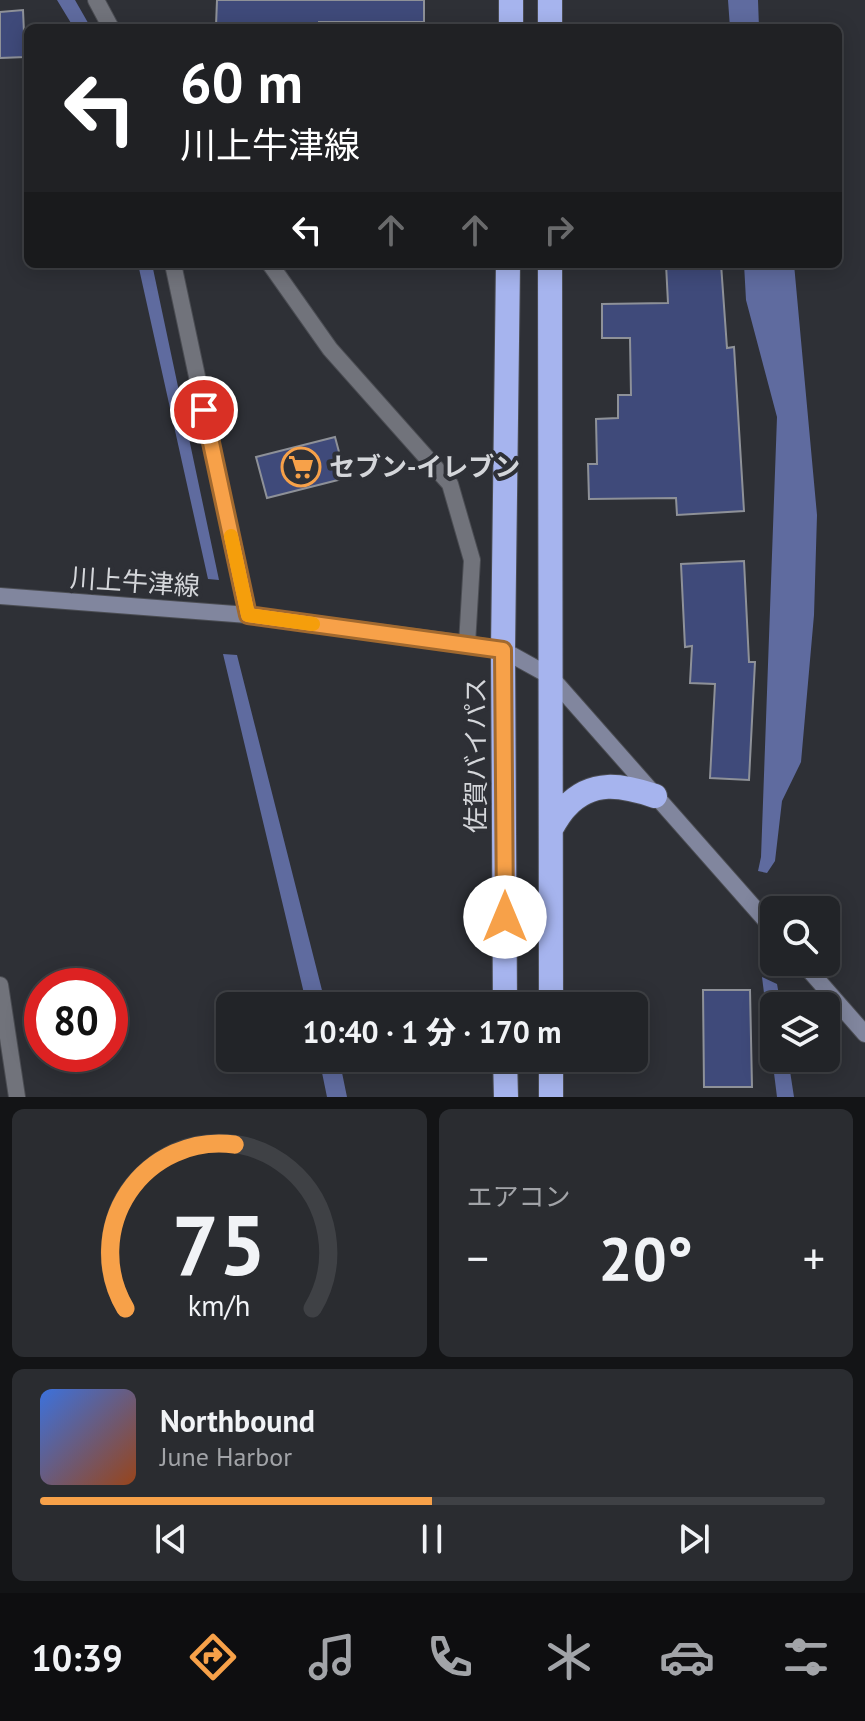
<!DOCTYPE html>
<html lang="ja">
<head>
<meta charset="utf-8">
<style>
  :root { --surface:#222428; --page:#2a2c30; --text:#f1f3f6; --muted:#a2a4a8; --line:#3f4145; --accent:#f7a149 }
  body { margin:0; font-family:"PT Sans","Noto Sans JP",sans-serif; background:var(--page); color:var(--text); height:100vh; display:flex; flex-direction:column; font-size:30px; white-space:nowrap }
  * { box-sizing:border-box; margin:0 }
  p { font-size:26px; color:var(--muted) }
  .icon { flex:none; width:44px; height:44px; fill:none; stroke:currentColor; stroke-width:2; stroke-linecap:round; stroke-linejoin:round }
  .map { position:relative; height:1097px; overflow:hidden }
  .side { display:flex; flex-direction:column; gap:12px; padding:12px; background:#131416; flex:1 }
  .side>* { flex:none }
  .banner { position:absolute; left:24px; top:24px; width:818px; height:244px; border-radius:12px; box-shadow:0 4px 20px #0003,0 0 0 2px var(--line); background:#202124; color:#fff; overflow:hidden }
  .fabs { position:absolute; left:760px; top:896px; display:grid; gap:16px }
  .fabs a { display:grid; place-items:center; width:80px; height:80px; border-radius:12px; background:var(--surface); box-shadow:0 4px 20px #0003,0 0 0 2px var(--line); font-size:40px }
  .speed { position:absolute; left:24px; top:968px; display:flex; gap:16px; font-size:40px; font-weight:700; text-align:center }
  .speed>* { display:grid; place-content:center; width:104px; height:104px; border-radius:50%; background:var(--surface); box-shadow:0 4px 20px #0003,0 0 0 2px var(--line); line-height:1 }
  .speed .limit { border:12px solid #d22; background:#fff; color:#111 }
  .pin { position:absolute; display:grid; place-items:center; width:68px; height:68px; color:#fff; margin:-34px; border:4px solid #fff; border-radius:50%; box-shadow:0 2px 8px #0007 }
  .me { position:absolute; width:88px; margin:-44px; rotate:0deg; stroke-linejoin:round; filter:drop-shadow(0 0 6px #0008) }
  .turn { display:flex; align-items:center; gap:28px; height:168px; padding:0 24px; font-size:36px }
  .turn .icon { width:104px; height:104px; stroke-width:2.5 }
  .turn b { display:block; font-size:56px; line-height:68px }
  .lanes { display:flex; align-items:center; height:76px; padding:0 24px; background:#0003; justify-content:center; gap:40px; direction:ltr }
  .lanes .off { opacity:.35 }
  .big { font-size:60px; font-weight:800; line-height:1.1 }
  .side .card { flex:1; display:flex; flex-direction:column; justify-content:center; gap:12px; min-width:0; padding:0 28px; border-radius:12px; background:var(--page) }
  .side .dial { align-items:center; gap:0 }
  .dial svg { height:208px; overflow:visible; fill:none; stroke:var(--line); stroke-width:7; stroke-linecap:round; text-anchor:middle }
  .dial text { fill:var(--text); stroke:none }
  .song { display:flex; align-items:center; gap:24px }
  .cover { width:96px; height:96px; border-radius:12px; background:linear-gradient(135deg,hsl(220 70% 55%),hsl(20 70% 35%)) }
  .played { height:8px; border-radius:4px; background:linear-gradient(90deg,var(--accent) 50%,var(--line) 50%) }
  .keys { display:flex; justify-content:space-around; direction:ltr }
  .heat { display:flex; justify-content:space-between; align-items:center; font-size:44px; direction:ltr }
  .side .tiles { flex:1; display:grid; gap:12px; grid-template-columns:1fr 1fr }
  .card:last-child { grid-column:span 2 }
  .trip { position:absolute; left:216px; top:992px; width:432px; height:80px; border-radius:12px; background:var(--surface); box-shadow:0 4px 20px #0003,0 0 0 2px var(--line); font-weight:800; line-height:80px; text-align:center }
  .tabs { display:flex; height:128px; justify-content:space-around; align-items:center; background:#0e0e10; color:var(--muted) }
  .tabs .icon { width:56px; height:56px }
  .tabs .current { color:var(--accent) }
  .tabs b { font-size:36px; color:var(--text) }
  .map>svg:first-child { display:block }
  .water { fill:#5f6b9f }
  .building { fill:#3f4a7a; stroke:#8e9198; stroke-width:2 }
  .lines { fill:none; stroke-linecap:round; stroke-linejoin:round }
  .street-casing { stroke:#4b4d53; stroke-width:18 }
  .secondary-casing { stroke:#4b4d53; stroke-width:18 }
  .highway-casing { stroke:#4b4d53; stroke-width:26 }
  .street { stroke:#71737b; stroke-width:16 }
  .secondary { stroke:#81869e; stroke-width:16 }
  .highway { stroke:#a6b4ee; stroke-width:24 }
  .route-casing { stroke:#a1692f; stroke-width:20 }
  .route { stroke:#f7a149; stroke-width:14 }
  .slow { stroke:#f59e0b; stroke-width:14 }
  .labels { text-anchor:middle; stroke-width:8; stroke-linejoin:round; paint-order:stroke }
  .poi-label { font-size:26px; font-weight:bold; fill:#d4d6da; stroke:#2e3036; text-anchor:start }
  .street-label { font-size:26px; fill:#d4d6da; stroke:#2e3036 }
</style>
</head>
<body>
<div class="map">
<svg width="865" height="1097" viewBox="0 0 865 1097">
  <rect width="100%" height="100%" fill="#2e3036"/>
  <path class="water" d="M 57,0 L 75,0 L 91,28 L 74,28 Z
    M 728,0 L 758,0 L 759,28 L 730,28 Z
    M 138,264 L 152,264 L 219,580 L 208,579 Z
    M 744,264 L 794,264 L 817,515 L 814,615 L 801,762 L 782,801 L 775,861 L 767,873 L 758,871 L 761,857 L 777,417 L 746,300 Z
    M 223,654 L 237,655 L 326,1006 L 307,1006 Z
    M 762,977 L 777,984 L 781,1006 L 774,1006 L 774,1058 L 788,1058 L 794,1097 L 777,1097 Z
    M 319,1058 L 339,1058 L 347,1097 L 327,1097 Z"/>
  <path class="building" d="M 217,0 L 424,0 L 424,22 L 319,22 L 319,26 L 216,26 Z
    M 23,10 L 25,57 L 0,58 L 0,12 Z
    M 666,264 L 721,264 L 727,348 L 734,347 L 744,511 L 677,515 L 676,498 L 589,499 L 588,464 L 597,464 L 596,419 L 618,418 L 618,395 L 631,395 L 630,338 L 602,338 L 602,304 L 668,303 Z
    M 335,437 L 346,478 L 267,498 L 256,457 Z
    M 744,561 L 749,662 L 755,662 L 749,780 L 710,778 L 715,684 L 690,683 L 692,646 L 685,647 L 681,564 Z
    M 703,990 L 750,990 L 752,1087 L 704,1087 Z"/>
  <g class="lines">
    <g class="street-casing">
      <path id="street" d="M 96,0 L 111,28
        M 173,264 L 248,615
        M 270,264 L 330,349 L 450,484 L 472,560 L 467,644
        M 0,985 L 17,1097"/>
    </g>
    <g class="secondary-casing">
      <path id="secondary" d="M 0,596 L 248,615 L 467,644 L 503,650 L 550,676 L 774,930
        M 802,962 L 865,1034"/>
    </g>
    <g class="highway-casing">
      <path id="highway" d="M 511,28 L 511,0
        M 550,28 L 550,0
        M 550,264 L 551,1006
        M 551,829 C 555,822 560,813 566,807 C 592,779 622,785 655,796
        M 505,1006 L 503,650 L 508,264
        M 505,1058 L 506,1097
        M 551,1097 L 551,1058"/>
    </g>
    <use href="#street" class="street"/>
    <use href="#secondary" class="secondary"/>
    <use href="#highway" class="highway"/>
  </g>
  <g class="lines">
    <g class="route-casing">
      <path id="route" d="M 204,410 L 248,615 L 503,650 L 505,917"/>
    </g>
    <use href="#route" class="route"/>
    <path class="slow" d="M 231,536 L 248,615 L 313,624"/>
  </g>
  <defs>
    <g id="supermarket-ring" transform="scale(2)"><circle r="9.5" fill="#2e3036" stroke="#f7a149" stroke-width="1.5"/><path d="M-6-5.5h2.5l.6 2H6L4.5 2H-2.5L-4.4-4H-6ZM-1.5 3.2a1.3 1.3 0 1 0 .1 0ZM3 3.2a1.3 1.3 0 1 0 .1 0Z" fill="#f7a149"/></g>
  </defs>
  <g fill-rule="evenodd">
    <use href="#supermarket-ring" x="301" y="467"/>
  </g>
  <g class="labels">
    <g class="poi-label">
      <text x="329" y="476">セブン-イレブン</text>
    </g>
    <g class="street-label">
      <text transform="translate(135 582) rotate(4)" y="9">川上牛津線</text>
      <text transform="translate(476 755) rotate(-90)" y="9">佐賀バイパス</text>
    </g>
  </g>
</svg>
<div class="fabs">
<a><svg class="icon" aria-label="search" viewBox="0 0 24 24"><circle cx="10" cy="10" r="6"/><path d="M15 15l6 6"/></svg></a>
<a><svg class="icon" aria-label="layers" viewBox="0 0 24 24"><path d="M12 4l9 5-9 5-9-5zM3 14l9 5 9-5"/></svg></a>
</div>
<div class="speed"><div class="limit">80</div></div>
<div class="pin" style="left:204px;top:410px;background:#d93025"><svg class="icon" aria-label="arrive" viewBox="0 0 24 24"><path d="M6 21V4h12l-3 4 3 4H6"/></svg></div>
<svg class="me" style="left:505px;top:917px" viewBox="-20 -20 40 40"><circle r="19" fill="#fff"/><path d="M0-13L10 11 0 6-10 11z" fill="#f7a149"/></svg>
<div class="trip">10:40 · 1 分 · 170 m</div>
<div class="banner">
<div class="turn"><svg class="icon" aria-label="left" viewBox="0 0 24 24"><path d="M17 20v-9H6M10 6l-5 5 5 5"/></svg><div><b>60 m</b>川上牛津線</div></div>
<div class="lanes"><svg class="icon" aria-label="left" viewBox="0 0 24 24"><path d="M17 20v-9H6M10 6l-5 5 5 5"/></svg><svg class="icon off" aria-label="ahead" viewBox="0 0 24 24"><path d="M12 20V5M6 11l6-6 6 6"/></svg><svg class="icon off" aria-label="ahead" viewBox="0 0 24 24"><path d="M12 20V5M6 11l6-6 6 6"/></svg><svg class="icon off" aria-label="right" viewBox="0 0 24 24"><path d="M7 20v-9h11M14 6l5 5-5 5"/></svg></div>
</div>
</div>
<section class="side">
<div class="tiles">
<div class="card dial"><svg viewBox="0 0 100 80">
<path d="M14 69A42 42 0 1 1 86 69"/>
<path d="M14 69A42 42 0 0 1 56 6" stroke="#f7a149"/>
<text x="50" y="56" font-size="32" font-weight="700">75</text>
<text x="50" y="72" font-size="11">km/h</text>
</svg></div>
<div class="card"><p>エアコン</p>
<div class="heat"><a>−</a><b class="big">20°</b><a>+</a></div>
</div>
<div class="card">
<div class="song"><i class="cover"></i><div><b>Northbound</b><p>June Harbor</p></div></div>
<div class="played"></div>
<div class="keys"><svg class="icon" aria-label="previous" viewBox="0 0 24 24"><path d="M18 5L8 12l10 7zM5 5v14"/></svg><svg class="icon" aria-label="pause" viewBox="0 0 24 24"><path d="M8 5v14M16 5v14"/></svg><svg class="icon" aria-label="next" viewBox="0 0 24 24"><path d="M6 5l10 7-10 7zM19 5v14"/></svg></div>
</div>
</div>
</section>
<nav class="tabs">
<b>10:39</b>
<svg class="icon current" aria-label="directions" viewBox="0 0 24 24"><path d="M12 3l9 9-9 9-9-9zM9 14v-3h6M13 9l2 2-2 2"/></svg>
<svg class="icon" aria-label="music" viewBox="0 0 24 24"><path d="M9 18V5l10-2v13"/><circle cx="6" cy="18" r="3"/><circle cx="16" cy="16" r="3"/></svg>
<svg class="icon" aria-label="phone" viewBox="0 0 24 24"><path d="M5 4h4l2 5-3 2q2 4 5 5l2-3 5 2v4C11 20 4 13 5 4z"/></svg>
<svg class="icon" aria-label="climate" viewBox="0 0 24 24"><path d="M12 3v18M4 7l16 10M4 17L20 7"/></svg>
<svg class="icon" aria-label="car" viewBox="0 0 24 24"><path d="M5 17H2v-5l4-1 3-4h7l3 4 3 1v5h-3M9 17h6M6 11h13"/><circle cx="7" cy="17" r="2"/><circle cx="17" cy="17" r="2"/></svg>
<svg class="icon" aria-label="filters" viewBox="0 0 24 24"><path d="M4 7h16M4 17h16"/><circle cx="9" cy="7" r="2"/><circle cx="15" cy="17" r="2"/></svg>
</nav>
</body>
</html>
